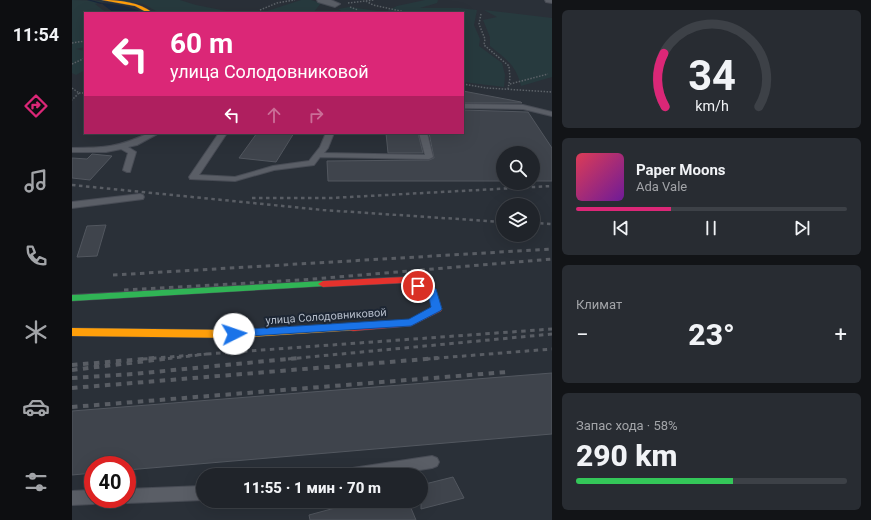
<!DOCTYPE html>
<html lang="ru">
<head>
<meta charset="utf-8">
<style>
  :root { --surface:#20242a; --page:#282c32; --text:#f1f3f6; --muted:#a2a4a8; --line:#3d4147; --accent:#db2777 }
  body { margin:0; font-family:Roboto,sans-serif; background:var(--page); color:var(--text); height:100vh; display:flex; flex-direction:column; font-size:15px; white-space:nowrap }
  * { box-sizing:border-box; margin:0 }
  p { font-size:13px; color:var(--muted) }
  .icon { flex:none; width:22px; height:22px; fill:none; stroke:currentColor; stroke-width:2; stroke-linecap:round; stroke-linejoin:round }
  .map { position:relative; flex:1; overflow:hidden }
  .details { display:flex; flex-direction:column; gap:10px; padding:10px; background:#121417; width:319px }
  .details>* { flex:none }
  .guide { position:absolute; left:12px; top:12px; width:380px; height:122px; border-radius:0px; box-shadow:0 4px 16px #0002,0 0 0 1px var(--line); background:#db2777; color:#fff; overflow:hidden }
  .fabs { position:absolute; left:424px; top:146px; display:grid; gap:8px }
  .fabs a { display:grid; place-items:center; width:44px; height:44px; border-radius:50%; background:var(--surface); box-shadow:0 4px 16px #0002,0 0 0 1px var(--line); font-size:20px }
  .speed { position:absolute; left:12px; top:456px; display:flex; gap:8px; font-size:20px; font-weight:700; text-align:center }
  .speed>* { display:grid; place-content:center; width:52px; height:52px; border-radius:50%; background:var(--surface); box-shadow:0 4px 16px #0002,0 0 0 1px var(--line); line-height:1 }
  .speed .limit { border:6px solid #d22; background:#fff; color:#111 }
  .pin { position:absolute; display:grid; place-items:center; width:34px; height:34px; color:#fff; margin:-17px; border:2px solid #fff; border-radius:50%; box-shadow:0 1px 4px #0007 }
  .me { position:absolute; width:44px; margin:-22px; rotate:86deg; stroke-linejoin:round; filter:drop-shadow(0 0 3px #0008) }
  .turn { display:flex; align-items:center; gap:14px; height:84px; padding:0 20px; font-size:18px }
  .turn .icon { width:52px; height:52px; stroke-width:2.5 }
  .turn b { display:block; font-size:28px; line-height:34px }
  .lanes { display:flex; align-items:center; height:38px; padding:0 20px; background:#0003; justify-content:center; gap:20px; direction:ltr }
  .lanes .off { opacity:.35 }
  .big { font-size:30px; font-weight:800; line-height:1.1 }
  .details .card { flex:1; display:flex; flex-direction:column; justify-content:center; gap:6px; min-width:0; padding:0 14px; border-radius:6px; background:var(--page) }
  .details .dial { align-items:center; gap:0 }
  .dial svg { height:104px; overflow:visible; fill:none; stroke:var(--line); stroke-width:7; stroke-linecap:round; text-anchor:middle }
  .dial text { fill:var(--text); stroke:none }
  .song { display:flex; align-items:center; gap:12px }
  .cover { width:48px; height:48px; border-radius:6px; background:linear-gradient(135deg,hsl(350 70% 55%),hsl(280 70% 35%)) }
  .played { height:4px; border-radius:2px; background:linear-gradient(90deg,var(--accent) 35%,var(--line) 35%) }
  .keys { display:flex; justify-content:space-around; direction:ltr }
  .heat { display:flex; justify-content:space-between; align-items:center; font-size:22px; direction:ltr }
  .charge { height:6px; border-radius:3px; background:linear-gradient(90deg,#34c759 58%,var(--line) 0) }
  .trip { position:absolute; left:124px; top:468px; width:232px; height:40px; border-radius:20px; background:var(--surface); box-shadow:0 4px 16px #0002,0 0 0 1px var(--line); font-weight:800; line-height:40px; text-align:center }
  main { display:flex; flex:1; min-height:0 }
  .tabs { display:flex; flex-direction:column; width:72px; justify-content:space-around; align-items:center; background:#0d0e11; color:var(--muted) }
  .tabs .icon { width:28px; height:28px }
  .tabs .active { color:var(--accent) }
  .tabs b { font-size:18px; color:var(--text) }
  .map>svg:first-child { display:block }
  .green { fill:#273a3e }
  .water { fill:#19273c }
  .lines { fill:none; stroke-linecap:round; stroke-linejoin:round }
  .stream { fill:#19273c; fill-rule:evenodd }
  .building { fill:#3f444c; stroke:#52575f }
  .lane-casing { stroke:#484c55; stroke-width:2 }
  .street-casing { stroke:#484c55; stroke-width:2 }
  .fast-casing { stroke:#484c55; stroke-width:1 }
  .slow-casing { stroke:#484c55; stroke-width:1 }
  .jam-casing { stroke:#484c55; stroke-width:1 }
  .path { stroke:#5c6268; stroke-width:1.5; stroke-dasharray:1.5 1.5; stroke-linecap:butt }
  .lane { fill:#5a5e66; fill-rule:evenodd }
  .street { fill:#5a5e66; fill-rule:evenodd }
  .fast { fill:#30b455; fill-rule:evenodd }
  .slow { fill:#ff9f0a; fill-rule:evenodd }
  .jam { fill:#e5322d; fill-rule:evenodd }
  .rail-far2 { stroke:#595d64; stroke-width:2.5; stroke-dasharray:3.5 3.5; stroke-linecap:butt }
  .rail-far1 { stroke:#595d64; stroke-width:3; stroke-dasharray:4.5 4.5; stroke-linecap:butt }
  .rail { stroke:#595d64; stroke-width:4; stroke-dasharray:5.5 5.5; stroke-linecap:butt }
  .route { fill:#1a73e8; stroke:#114b97 }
  .labels { text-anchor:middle; stroke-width:4; stroke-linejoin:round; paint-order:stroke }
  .street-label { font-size:11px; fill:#b4bcc9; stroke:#1d2633 }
</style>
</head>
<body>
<main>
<nav class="tabs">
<b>11:54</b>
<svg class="icon active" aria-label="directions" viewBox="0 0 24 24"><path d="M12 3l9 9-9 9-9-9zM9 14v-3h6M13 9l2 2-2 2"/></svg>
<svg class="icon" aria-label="music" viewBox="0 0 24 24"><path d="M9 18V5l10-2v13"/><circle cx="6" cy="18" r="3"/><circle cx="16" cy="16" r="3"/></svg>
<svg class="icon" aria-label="phone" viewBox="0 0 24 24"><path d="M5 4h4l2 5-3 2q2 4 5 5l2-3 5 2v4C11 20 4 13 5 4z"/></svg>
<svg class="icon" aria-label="climate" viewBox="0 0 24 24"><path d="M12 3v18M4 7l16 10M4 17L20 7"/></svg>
<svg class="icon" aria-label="car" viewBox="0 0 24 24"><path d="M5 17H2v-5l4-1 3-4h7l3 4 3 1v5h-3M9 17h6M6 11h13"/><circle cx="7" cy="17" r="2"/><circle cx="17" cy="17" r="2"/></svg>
<svg class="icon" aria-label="filters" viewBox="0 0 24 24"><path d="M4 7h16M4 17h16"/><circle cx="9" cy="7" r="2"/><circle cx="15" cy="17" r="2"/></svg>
</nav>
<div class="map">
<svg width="480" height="520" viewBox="0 0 480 520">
  <rect width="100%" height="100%" fill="#2a3038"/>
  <path class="green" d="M 0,0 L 32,1 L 23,4 L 35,13 L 13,13 L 13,47 L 4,49 L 13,51 L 13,70 L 4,75 L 0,73 Z
    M 44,0 L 108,0 L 124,5 L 165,13 L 88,13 L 71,4 Z
    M 229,0 L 239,0 L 249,3 L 241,13 L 189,13 Z
    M 353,0 L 366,0 L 365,3 L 348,8 L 387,8 L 405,10 L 402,25 L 408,39 L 407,46 L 430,63 L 433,75 L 432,87 L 391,82 L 391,13 L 272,13 L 266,9 L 277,7 L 313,12 L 325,6 Z
    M 412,10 L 480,18 L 480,77 L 449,86 C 444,65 434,59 418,46 L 418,37 L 411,20 L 425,17 Z"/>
  <path class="water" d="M 29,3 C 44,4 58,6 72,13 L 42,13 Z"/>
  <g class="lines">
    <path class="stream" d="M 15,0 L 19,0 L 30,3 L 29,4 Z"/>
  </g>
  <path class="building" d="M 391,91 L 449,102 L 450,103 L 391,103 Z
    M 391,110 L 456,112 L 480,148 L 480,181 L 461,181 L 461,153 L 431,153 L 431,181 L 256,181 L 255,161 L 357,160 L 362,158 L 357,133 L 391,133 Z
    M 185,133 L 222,133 L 204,162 L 167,158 Z
    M 314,133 L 346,133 L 351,153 L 316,153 Z
    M 20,154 L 40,156 L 18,180 L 0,178 L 0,158 L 15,159 Z
    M 34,225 L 25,256 L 5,257 L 15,226 Z
    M 480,373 L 480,434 L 55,470 L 55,465 L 21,465 L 21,473 L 0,475 L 0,411 Z
    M 381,477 L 392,498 L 349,509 L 349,485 Z
    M 289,501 L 336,501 L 344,520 L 238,520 L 237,515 Z"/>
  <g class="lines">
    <g class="lane-casing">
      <path id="lane" d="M 391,104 L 451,105 L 480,112 L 480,116 L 451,109 L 391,108 Z
        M 77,133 L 87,133 L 65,145 L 56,147 L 64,152 L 58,172 L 55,172 L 51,170 L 56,153 L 49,149 L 34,152 L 0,152 L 0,148 C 32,148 47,147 77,133 Z
        M 147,133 L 155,133 L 127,175 L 163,177 L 201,166 L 237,161 L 248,147 L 254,133 L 262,133 L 256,148 L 252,153 L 353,155 L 347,133 L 355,133 L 361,157 L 357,159 L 248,157 L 242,165 L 202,170 L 163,181 L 118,179 L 117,177 Z
        M 68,194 L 71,195 L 72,197 L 71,199 L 0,208 L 0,202 Z
        M 360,456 L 365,458 L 367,462 L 365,466 L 360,468 L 316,475 L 267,475 L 269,470 L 274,469 Z
        M 131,486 L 131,500 L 55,503 L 49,499 L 55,499 L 55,489 Z
        M 21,490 L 21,499 L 28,499 L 26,502 L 21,504 L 0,505 L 0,491 Z"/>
    </g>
    <g class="street-casing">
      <path id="street" d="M 245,0 L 259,0 L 268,4 L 263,7 L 246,2 Z
        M 473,0 L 480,0 L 480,3 L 474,2 Z"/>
    </g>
    <g class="fast-casing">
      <path id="fast" d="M 251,281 L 256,284 L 254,286 L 0,301 L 0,295 Z"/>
    </g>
    <g class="slow-casing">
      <path id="slow" d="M 30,0 C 48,0 67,2 81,13 L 76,13 L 63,6 Z
        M 281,323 L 285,324 L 286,327 L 285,330 L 162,338 L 0,336 L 0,328 L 162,330 Z"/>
    </g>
    <g class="jam-casing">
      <path id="jam" d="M 332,277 L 363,289 L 370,309 L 369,311 L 339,326 L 281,331 L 277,330 L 276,327 L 277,324 L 337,320 L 360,308 L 356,293 L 331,283 L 251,287 L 246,284 L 251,281 Z"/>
    </g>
    <path class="path" d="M 294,1 L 301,5 L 333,12
      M 276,3 L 302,0
      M 278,7 L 286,10
      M 188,13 L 188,10 L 205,3 L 223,0
      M 409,14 L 407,24 L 413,39 L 412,45 L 437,66 L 438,78 L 436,89
      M 0,43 L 13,41
      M 0,64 L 13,58
      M 391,84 L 415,88 L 480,92
      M 438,84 L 476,74
      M 0,88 L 7,93 L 0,100
      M 7,93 L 13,93"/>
    <use href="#lane" class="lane"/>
    <use href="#street" class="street"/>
    <use href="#fast" class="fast"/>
    <use href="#slow" class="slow"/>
    <use href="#jam" class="jam"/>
    <path class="rail-far2" d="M 0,185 L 251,210 L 431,222
      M 180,198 L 259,198 L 480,186
      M 461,223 L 480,224"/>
    <path class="rail-far1" d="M 41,275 L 480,249
      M 52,290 L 229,280 L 480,259
      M 135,354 L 480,329
      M 71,359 L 135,354 L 91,359
      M 216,359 L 480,334
      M 354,359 L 480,349"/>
    <path class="rail" d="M 0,365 L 83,358
      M 0,370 L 99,358
      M 0,378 L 61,374 L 226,358
      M 0,388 L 366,358
      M 0,407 L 435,372"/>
  </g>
  <path class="route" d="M 346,283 L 364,289 L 370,309 L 368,311 L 339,326 L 162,337 L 158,336 L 157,334 L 158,331 L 162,330 L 337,319 L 359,307 L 356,293 L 343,288 L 341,286 Z"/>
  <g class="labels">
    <g class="street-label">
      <text transform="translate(254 316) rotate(-4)" y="4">улица Солодовниковой</text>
    </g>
  </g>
</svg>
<div class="fabs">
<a><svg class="icon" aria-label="search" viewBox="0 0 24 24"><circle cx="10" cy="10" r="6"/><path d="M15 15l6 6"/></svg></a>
<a><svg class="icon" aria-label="layers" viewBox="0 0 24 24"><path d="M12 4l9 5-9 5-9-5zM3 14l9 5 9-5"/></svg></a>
</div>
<div class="speed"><div class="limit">40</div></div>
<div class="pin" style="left:346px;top:286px;background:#d93025"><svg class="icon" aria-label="arrive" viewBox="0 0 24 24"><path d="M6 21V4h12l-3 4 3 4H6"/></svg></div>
<svg class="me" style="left:162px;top:334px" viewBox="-20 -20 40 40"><circle r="19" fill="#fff"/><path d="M0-13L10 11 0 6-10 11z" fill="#1a73e8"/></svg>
<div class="trip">11:55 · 1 мин · 70 m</div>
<div class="guide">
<div class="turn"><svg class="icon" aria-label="left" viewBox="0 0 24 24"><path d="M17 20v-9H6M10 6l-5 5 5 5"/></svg><div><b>60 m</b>улица Солодовниковой</div></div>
<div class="lanes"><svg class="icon" aria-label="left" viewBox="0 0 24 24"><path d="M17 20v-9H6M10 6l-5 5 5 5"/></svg><svg class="icon off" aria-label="ahead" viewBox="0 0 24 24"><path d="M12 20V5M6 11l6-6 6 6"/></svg><svg class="icon off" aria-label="right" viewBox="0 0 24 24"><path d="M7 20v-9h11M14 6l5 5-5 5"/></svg></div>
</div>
</div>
<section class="details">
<div class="card dial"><svg viewBox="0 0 100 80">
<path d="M14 69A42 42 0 1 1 86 69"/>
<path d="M14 69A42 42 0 0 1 13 28" stroke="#db2777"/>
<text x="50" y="56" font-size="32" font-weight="700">34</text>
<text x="50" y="72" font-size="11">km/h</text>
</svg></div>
<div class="card">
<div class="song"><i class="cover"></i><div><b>Paper Moons</b><p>Ada Vale</p></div></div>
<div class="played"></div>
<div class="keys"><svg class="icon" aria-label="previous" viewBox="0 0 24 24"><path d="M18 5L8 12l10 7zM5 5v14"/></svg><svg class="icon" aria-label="pause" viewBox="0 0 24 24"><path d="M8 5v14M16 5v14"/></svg><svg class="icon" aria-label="next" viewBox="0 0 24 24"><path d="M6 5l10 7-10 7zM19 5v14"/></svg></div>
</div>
<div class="card"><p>Климат</p>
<div class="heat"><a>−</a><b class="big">23°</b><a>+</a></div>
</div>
<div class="card"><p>Запас хода · 58%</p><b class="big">290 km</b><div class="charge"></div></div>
</section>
</main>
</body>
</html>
